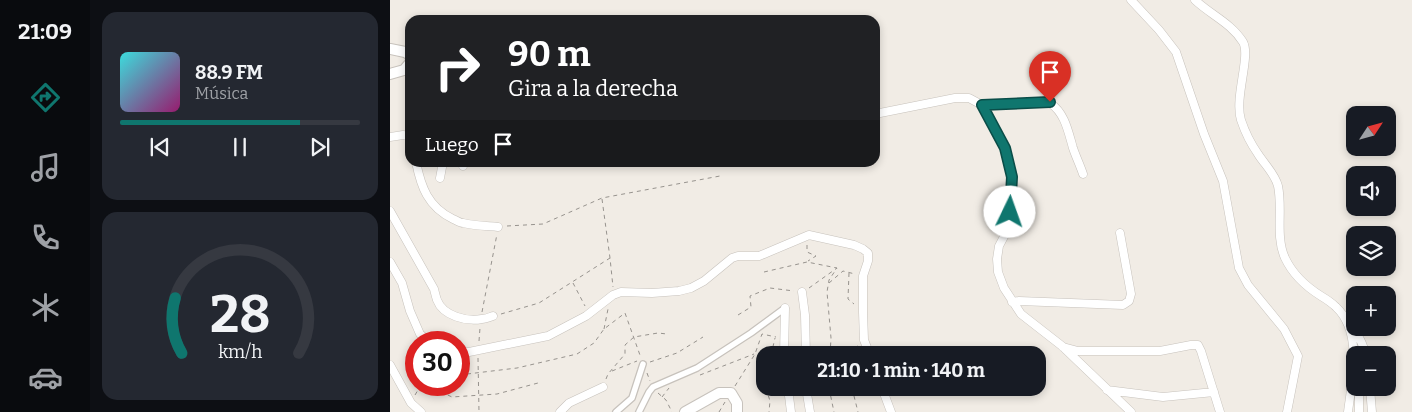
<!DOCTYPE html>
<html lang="es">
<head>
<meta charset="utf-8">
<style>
  :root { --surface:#171b24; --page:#242831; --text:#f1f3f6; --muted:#9ea1a6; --line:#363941; --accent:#0f766e }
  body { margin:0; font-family:Bitter,serif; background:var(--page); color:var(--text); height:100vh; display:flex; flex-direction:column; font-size:19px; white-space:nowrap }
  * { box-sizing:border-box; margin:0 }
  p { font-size:16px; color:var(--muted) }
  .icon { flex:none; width:28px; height:28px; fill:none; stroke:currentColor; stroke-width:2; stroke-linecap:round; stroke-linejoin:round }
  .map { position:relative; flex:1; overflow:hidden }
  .sheet { display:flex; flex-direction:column; gap:12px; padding:12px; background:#0d0f14; width:300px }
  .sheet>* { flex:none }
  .banner { position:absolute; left:15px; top:15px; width:475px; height:152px; border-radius:15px; box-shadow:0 2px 8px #0003; background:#202124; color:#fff; overflow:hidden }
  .needle { width:32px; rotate:54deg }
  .buttons { position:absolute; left:956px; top:106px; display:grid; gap:10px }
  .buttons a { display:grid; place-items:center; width:50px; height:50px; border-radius:10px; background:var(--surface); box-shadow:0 2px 8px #0003; font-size:25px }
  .speed { position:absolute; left:15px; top:331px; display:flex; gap:10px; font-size:25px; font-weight:700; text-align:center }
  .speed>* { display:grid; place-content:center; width:65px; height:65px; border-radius:50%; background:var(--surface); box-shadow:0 2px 8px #0003; line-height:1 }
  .speed .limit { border:8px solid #d22; background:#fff; color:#111 }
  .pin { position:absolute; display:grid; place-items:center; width:42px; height:42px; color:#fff; margin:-51px -21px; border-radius:50% 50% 50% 0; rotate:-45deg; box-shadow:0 0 5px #0007 }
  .pin .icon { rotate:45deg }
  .me { position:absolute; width:55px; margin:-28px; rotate:3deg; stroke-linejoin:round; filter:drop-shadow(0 0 4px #0008) }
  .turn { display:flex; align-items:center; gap:18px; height:105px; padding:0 20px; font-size:22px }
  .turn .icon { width:65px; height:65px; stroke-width:2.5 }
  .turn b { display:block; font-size:35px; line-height:42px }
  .then { display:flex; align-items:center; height:48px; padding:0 20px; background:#0003; gap:10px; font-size:19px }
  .sheet .widget { flex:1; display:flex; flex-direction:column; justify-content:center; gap:8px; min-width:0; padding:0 18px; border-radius:15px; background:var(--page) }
  .sheet .dial { align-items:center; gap:0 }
  .dial svg { height:130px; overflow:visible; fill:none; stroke:var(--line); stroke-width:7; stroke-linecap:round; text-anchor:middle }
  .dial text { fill:var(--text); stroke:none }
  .song { display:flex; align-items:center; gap:15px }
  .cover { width:60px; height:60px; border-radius:8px; background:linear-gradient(135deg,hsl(180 70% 55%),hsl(320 70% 35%)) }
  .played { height:5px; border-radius:2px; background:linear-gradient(90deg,var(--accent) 75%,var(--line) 75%) }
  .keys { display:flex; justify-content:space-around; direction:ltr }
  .trip { position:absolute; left:366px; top:346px; width:290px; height:50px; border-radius:15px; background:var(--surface); box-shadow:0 2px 8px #0003; font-weight:700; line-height:50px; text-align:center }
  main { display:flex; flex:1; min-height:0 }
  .menu { display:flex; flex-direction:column; width:90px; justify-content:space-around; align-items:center; background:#090b0e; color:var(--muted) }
  .menu .icon { width:35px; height:35px }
  .menu .selected { color:var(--accent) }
  .menu b { font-size:22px; color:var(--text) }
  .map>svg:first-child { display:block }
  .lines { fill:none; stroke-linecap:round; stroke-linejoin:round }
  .pedestrian-casing { stroke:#c7c2bc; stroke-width:8 }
  .minor-casing { stroke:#c7c2bc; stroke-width:9 }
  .tertiary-casing { stroke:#c7c2bc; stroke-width:12 }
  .path { stroke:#97938e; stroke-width:1; stroke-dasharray:4 4; stroke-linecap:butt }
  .pedestrian { stroke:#fff; stroke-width:5.5 }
  .minor { stroke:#fff; stroke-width:8 }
  .tertiary { stroke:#fff; stroke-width:10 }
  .route-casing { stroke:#0a4d48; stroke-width:12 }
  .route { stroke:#0f766e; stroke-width:9 }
</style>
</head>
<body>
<main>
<nav class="menu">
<b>21:09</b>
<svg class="icon selected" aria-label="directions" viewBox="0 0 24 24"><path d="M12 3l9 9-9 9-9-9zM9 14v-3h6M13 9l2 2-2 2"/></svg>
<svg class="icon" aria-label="music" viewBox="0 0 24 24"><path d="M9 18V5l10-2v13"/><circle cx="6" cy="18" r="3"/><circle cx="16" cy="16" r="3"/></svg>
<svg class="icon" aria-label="phone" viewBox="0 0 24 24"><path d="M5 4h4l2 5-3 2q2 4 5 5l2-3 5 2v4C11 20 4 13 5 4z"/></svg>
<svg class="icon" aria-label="climate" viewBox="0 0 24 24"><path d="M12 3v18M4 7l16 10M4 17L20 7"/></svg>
<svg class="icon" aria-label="car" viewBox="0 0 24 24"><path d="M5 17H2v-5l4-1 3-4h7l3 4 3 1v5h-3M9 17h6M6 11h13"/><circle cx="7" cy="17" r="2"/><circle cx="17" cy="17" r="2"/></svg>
</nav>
<section class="sheet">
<div class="widget">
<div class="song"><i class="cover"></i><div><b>88.9 FM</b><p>Música</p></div></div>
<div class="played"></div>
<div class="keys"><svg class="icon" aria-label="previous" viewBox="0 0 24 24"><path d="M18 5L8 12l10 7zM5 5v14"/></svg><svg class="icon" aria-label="pause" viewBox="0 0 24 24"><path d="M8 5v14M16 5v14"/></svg><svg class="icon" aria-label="next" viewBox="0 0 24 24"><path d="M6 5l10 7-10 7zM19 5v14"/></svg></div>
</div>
<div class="widget dial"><svg viewBox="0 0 100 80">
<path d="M14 69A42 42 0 1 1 86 69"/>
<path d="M14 69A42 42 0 0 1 10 35" stroke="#0f766e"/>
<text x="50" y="56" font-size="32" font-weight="700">28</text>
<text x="50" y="72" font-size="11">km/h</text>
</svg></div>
</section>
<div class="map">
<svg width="1022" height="412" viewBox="0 0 1022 412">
  <rect width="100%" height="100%" fill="#f1ece5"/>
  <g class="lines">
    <g class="pedestrian-casing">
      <path id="pedestrian" d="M 226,412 L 242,398 L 253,364
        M 249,412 L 259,392 L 263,387 L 307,368 L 361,333 L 395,308"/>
    </g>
    <g class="minor-casing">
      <path id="minor" d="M 741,0 L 769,30 L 786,52 L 814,134 L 833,181 L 849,268 L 858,285 L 894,329 L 908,356 L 897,412
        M 805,0 C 821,15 841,23 853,42 C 861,56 844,98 851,120 C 855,132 861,144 868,154 C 875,165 885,174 888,186 C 893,209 885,236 895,258 C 903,275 915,286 931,296 C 936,299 942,303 946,307 C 973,332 962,380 958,412
        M 592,105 L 660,103 C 675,113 678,131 683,148 C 686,157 690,165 693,174
        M 485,114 L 565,98 L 579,98 L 592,105 L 615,148 L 622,177 L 618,229 L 609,246 L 607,259 L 608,272 L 614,288 L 631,314 L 672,346 L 741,412
        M 0,137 L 13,135 L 18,136 L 20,139
        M 26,162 C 31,187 38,207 63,219 C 66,220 70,223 73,223 C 85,226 97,226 108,227
        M 73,166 L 73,162
        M 50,178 L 53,162
        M 0,211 L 44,289 C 45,293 46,297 47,300 C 53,316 77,322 92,319 C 96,319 100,317 103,316
        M 0,262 L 12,283 L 20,311 L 30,334 L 40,342
        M 412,292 L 415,315 L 416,355
        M 622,302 L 629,301 L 733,305 L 739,301 L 741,294 L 730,233
        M 960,325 C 967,334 974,343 975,355
        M 673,347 L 688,351 L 770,351 L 801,345 L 808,345 L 811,351 L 830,412
        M 69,351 L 79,352 L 158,336 L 196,316 L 223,295 L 231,292 L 262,293 L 289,291 L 301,288 L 314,281 L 342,258 L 348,256 L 369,256 L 374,254 L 419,235 L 464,245 L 473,249 L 478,253 L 478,261 L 473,276 L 473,312 L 474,340 L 480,355
        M 394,355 L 395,308
        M 0,365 L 21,403 L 31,412
        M 398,388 L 401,412
        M 416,388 L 420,412
        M 492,388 L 501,412
        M 969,388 L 969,412
        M 980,388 L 982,412
        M 717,390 L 773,397 L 824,392
        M 170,412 L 179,403 L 213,387"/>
    </g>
    <g class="tertiary-casing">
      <path id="tertiary" d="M 0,49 L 15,52 L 20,55
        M 0,74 L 14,70 L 20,63
        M 295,412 L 329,393 L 341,393 L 347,403 L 347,412"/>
    </g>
    <path class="path" d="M 212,199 L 220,258 L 223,287
      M 117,226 L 153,224 L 212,198 L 330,176
      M 417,245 L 417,252 L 426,256 L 418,261
      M 374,272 L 417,262 L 447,268 L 439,280 L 437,292 L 441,338 L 440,355
      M 459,273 L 458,299 L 464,304
      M 183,283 L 195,306
      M 439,283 L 453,271 L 465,274
      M 419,288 L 447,268
      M 92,312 L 107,234
      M 111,314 L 149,303 L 220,258
      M 348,315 L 361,307 L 360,296 L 380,288 L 404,291
      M 214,329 L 218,309
      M 89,341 L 90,328
      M 381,355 L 385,338
      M 462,355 L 464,348 L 468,346
      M 88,358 L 89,412
      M 260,362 L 287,353 L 313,337
      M 222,371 L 247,361
      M 257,373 L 260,381
      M 69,375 L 127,368 L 187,354 L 204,343 L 214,329 L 235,313 L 251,358
      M 310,375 L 364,354
      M 375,376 L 375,382
      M 216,379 L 218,374 L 235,354 L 235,345 L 244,337 L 268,333 L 277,334
      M 36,385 L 62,397 L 107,394 L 148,383
      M 345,386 L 365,354 L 372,334 L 386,337
      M 376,388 L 380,401 L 379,412
      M 439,388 L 444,412
      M 462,388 L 468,412
      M 268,393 L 276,400 L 282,412
      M 25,395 L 31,385
      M 272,397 L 279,388
      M 329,412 L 335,402"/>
    <use href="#pedestrian" class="pedestrian"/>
    <use href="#minor" class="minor"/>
    <use href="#tertiary" class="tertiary"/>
  </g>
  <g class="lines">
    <g class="route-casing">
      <path id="route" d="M 620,212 L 622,177 L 615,148 L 592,105 L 660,102"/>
    </g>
    <use href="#route" class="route"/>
  </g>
</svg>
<div class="buttons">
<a><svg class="needle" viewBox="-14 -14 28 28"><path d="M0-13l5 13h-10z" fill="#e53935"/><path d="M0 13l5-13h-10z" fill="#9ea1a6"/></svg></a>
<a><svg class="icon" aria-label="sound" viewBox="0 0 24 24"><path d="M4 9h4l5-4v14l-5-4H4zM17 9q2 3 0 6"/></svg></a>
<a><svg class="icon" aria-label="layers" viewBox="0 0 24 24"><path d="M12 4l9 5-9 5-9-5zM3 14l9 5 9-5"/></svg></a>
<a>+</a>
<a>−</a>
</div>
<div class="speed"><div class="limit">30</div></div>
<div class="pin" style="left:660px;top:102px;background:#d93025"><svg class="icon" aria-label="arrive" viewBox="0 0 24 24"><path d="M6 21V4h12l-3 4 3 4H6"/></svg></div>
<svg class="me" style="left:620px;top:212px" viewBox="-20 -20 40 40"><circle r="19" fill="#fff"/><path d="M0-13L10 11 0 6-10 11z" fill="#0f766e"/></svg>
<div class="trip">21:10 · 1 min · 140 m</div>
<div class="banner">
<div class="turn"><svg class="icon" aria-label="right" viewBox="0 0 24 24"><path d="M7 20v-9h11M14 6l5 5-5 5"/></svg><div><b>90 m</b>Gira a la derecha</div></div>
<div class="then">Luego<svg class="icon" aria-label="arrive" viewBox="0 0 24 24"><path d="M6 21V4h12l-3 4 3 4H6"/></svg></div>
</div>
</div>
</main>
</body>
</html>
